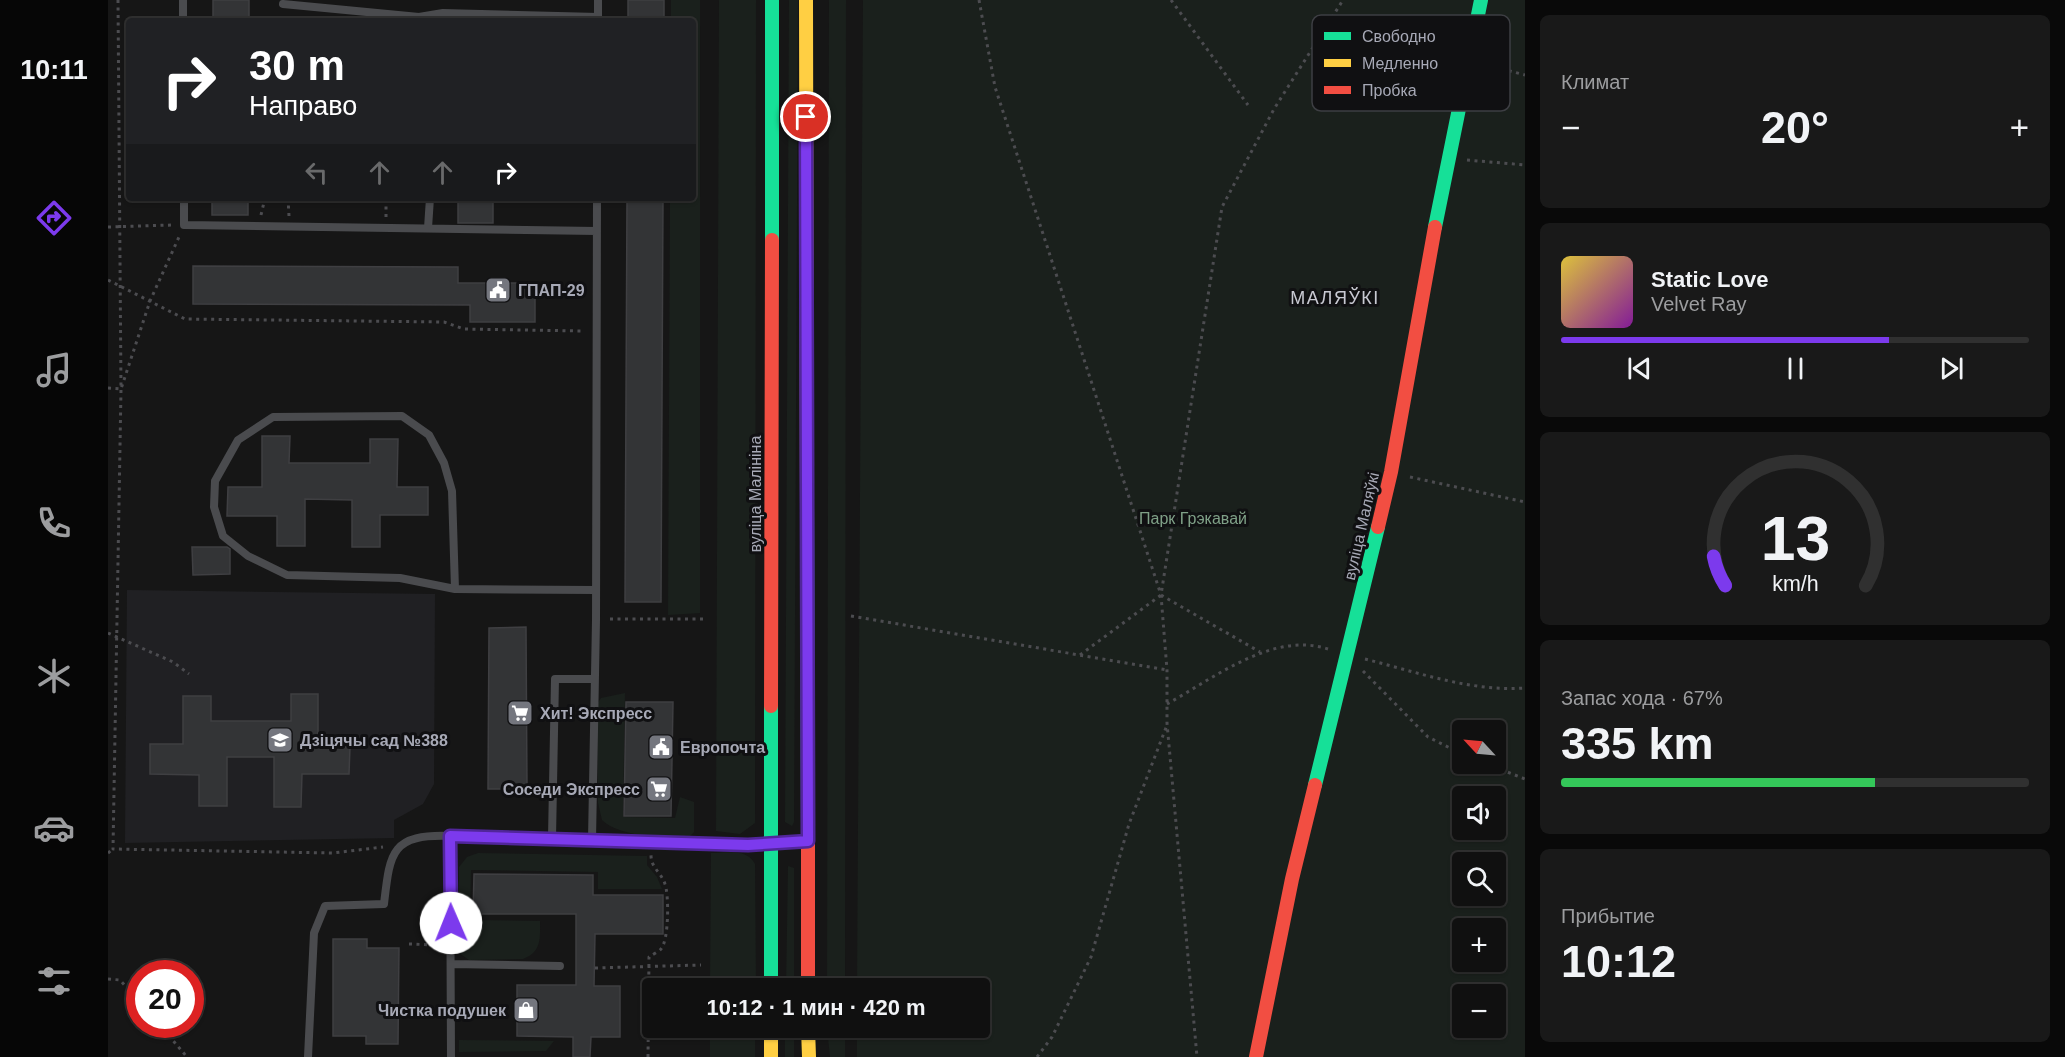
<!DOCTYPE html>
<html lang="ru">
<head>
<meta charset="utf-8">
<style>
  :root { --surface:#101010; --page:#191919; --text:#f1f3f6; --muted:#9c9d9f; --line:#303030; --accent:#7c3aed }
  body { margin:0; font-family:Arial,sans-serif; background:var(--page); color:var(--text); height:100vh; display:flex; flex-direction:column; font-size:22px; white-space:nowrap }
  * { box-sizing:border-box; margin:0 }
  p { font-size:20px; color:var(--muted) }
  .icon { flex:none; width:33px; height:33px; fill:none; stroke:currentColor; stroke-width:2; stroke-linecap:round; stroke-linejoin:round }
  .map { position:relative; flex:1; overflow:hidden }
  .panel { display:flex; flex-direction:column; gap:15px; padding:15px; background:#090909; width:540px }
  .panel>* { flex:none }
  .top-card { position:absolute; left:18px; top:18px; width:570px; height:183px; border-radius:6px; box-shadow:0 2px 4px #0004,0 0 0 2px var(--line); background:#202124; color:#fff; overflow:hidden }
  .needle { width:39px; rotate:296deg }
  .controls { position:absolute; left:1344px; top:720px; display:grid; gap:12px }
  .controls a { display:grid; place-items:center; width:54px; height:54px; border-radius:6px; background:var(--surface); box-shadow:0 2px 4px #0004,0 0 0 2px var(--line); font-size:30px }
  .speed { position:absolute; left:18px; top:960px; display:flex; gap:12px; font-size:30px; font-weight:700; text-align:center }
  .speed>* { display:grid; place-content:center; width:78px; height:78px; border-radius:50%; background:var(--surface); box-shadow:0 2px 4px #0004,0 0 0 2px var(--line); line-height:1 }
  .speed .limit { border:9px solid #d22; background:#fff; color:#111 }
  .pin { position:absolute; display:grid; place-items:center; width:51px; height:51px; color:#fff; margin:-26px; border:3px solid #fff; border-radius:50%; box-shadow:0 2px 6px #0007 }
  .me { position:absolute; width:66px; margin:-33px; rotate:359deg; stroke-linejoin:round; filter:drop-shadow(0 0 4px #0008) }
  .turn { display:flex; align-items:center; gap:21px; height:126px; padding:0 24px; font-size:27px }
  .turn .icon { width:78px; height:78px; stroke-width:2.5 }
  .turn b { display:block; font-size:42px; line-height:51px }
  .lanes { display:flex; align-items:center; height:57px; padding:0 24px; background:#0003; justify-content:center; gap:30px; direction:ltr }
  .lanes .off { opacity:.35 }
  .big { font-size:45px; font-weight:800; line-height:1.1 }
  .panel .tile { flex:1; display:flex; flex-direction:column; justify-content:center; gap:9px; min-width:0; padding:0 21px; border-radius:9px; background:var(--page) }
  .panel .dial { align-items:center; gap:0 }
  .dial svg { height:156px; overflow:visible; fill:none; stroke:var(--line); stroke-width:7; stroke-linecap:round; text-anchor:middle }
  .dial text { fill:var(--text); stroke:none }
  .song { display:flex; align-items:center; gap:18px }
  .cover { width:72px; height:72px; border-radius:9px; background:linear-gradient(135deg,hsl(50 70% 55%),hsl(290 70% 35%)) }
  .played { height:6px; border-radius:3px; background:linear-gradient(90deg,var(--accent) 70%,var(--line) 70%) }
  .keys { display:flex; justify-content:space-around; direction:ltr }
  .heat { display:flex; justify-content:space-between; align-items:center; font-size:33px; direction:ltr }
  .charge { height:9px; border-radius:4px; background:linear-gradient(90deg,#34c759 67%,var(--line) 0) }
  .trip { position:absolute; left:534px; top:978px; width:348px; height:60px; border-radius:6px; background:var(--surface); box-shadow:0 2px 4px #0004,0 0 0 2px var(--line); font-weight:800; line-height:60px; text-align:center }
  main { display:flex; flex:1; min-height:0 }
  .dock { display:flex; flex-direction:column; width:108px; justify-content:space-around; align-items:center; background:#060606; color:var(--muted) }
  .dock .icon { width:42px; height:42px }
  .dock .active { color:var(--accent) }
  .dock b { font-size:27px; color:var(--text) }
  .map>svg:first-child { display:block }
  .built { fill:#202023 }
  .green { fill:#1a201c; fill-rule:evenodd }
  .building { fill:#333436; stroke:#3f3f42; stroke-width:1.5 }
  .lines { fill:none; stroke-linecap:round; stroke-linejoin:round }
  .path { stroke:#4c4c50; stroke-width:3; stroke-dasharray:3 4.5; stroke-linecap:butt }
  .lane { stroke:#4a4b4e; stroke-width:8 }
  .fast { stroke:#16e098; stroke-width:14 }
  .slow { stroke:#ffcf43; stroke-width:14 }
  .jam { stroke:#f24e42; stroke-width:14 }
  .route-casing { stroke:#51269a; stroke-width:15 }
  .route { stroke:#7c3aed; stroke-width:10 }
  .labels { text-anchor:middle; stroke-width:6; stroke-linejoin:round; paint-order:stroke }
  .poi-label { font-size:16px; font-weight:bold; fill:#a7a9b6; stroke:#101012; text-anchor:start }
  .street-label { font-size:16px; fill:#a7a9b6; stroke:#101012 }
  .park-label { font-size:16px; fill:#7fa087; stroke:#101012 }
  .neighbourhood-label { font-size:18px; letter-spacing:1.5px; fill:#c8c9d2; stroke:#101012 }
  .key { fill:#101012; stroke:#3d3e43; stroke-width:1.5 }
  .key-label { font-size:16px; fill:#a7a9b6 }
</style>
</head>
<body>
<main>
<nav class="dock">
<b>10:11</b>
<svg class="icon active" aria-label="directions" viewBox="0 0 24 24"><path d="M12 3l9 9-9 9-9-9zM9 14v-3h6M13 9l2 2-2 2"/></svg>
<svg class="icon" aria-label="music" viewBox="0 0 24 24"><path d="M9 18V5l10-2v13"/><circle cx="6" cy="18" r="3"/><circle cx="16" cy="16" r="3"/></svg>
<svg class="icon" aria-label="phone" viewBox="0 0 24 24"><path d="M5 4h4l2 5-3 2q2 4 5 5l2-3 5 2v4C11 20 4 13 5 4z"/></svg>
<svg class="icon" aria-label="climate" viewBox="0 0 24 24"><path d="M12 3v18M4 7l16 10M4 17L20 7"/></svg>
<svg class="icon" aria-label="car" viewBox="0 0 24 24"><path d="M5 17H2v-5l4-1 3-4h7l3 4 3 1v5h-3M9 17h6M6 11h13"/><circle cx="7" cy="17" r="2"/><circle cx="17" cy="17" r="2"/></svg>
<svg class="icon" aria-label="filters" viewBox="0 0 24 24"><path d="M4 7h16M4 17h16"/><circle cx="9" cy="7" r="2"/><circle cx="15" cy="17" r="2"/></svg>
</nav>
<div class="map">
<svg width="1417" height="1057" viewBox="0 0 1417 1057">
  <rect width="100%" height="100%" fill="#161616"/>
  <path class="built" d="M 19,590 L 327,594 L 326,784 L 315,804 L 286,820 L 286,838 L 17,843 Z"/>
  <path class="green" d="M 563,0 L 592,0 L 592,613 L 560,615 L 562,198 L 585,198 L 585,21 L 563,21 Z
    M 611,0 L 648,0 L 647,823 L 632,834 L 608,831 Z
    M 681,0 L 690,0 L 686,822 L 684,826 L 677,822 Z
    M 721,0 L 738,0 L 737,988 L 719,988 Z
    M 755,0 L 1417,0 L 1417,1057 L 749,1057 L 749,1028 L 872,1028 L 872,988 L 749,988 ZM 1354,730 L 1388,730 L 1388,764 L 1354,764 ZM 1354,796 L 1388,796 L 1388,830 L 1354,830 ZM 1354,862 L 1388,862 L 1388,896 L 1354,896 ZM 1354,928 L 1388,928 L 1388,962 L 1354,962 ZM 1354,994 L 1388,994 L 1388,1028 L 1354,1028 Z
    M 517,693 L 515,817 L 567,818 L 572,797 L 586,802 L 586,832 L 582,836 C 562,842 508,835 494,820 L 490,803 L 489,704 L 493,698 Z
    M 370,853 L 539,856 L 539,865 L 549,877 L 554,889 L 490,889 L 490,872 L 363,870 L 362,920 L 432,921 C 432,938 434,952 415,959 L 361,960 L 351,953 L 351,867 L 359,857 Z
    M 603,853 C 618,853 639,848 647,864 L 648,988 L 602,988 Z
    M 680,866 L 686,868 L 686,988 L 678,988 Z
    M 602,1028 L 647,1028 L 647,1057 L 602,1057 Z
    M 677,1028 L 686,1028 L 686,1057 L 677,1057 Z
    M 719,1028 L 737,1028 L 737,1057 L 722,1057 Z
    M 351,1040 L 446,1041 L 438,1051 L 351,1052 Z"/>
  <path class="building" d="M 105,0 L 141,0 L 141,21 L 105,21 Z
    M 520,0 L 556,0 L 556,21 L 520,21 Z
    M 104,198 L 140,198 L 140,215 L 104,215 Z
    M 350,198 L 385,198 L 385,223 L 350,223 Z
    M 519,198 L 555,198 L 553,602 L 517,602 Z
    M 85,266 L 350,267 L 350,283 L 427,283 L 427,322 L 362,322 L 362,305 L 85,304 Z
    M 154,436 L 182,436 L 181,463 L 262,463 L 262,439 L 290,439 L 289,487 L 320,487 L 320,515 L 272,515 L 272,547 L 244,547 L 244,500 L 197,499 L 197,546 L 169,546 L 169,516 L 119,516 L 120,487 L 154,487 Z
    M 84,547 L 119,547 L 122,549 L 122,574 L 85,575 Z
    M 418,627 L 419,789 L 380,789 L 381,628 Z
    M 183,694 L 210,694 L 210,747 L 242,747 L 241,774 L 194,774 L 193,807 L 166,807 L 166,757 L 119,757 L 119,806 L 91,806 L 91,775 L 42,774 L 42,744 L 75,744 L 75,696 L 103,696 L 103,721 L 183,721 Z
    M 518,702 L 565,702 L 563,816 L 516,816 Z
    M 366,874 L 485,875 L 485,895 L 555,895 L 555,934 L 487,934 L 486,986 L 512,986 L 512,1037 L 483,1037 L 482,1057 L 465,1057 L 465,1037 L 409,1036 L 409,985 L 468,985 L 468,914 L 365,914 Z
    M 225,939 L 259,939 L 259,948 L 291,948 L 290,1044 L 258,1044 L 258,1036 L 225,1036 Z"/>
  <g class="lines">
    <path class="path" d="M 10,0 L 13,389 L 5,849 L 225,853 L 275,847
      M 871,0 L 887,87 L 1053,595 L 1059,670 L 1059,723 L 1089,1057
      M 1063,0 L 1140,105
      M 1379,65 L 1417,75
      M 1359,160 L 1417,165
      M 180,198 L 181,216
      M 153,215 L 157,198
      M 278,217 L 278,198
      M 0,227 L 64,225
      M 0,280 L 77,319 L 336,322 L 356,329 L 475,331
      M 0,388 L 13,389 L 42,301 L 71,237
      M 1302,477 L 1417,502
      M 1053,595 L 1152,652
      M 743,616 L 1059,670
      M 502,619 L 596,619
      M 0,633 L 65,662 L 81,674
      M 972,655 L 1053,595 L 1114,207 L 1166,109 L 1235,0
      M 1257,659 C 1309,672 1363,692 1417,688
      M 1255,671 L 1320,737 L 1354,754
      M 1059,704 C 1106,678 1165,631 1220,649
      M 1379,764 L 1417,779
      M 0,853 L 5,849
      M 301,944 L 329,945
      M 487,968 L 593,965
      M 0,979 L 12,980 L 32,1002
      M 51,1024 L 79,1057
      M 540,1057 L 541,957 C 544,955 550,952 553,949 C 561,940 561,895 557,884 C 553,872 543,868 543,855
      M 929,1057 L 944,1037 L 983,957 L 1021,824 L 1059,725"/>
    <path class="lane" d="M 75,0 L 75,21
      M 175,4 L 311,17 L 335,13 L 490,17
      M 490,20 L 490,0
      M 76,198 L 76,225 L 489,231
      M 320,228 L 322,198
      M 347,589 L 344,491 L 336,463 L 321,435 L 294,416 L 165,417 L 130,440 L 107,481 L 106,507 L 115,536 L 140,556 L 179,575 L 292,578 L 347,589 L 488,590
      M 486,679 L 447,679 L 444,838 L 663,845 L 699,841
      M 484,840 L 488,620 L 489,198
      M 344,964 L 452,966
      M 200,1057 L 206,933 L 217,906 L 276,904 C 282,852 283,834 342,836
      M 343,1057 L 342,836 L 444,838"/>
    <path class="fast" d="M 1327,227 L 1373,0
      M 664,240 L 664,0
      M 699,503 L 700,827
      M 1207,785 L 1270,527
      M 663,988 L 663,706"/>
    <path class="slow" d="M 698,0 L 699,503
      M 663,1028 L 663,1057
      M 700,1028 L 701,1057"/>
    <path class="jam" d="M 1270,527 L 1283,472 L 1327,227
      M 663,706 L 664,240
      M 700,827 L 700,988
      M 1148,1057 L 1184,879 L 1207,785"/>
  </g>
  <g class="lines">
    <g class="route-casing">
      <path id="route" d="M 343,923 L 342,836 L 640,845 L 700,841 L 698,117"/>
    </g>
    <use href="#route" class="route"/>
  </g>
  <defs>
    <g id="civic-square" transform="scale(1.35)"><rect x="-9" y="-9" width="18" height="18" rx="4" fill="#74767e" stroke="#101012"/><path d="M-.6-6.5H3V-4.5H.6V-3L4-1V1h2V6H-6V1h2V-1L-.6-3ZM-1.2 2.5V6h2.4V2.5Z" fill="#fff"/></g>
    <g id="supermarket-square" transform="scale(1.35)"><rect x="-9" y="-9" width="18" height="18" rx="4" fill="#74767e" stroke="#101012"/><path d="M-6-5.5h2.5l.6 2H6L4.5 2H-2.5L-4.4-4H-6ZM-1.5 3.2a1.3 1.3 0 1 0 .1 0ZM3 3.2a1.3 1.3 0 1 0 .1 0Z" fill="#fff"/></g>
    <g id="school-square" transform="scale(1.35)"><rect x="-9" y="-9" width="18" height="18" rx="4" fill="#74767e" stroke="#101012"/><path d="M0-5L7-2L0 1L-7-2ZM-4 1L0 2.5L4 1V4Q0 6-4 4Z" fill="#fff"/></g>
    <g id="shop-square" transform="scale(1.35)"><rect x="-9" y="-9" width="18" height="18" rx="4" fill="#74767e" stroke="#101012"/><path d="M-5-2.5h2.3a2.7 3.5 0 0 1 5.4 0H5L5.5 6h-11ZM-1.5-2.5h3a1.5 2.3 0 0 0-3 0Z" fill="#fff"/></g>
  </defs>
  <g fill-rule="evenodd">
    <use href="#civic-square" x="390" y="290"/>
    <use href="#supermarket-square" x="412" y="713"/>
    <use href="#school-square" x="172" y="740"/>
    <use href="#civic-square" x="553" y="747"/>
    <use href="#supermarket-square" x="551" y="789"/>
    <use href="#shop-square" x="418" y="1010"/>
  </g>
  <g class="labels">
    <g class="poi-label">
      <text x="410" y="296">ГПАП-29</text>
      <text x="432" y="719">Хит! Экспресс</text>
      <text x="192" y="746">Дзіцячы сад №388</text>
      <text x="572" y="753">Европочта</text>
      <text x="532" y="795" text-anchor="end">Соседи Экспресс</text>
      <text x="398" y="1016" text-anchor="end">Чистка подушек</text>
    </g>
    <g class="street-label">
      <text transform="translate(647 494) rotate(-90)" y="6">вуліца Малініна</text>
      <text transform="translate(1253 526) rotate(-77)" y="6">вуліца Маляўкі</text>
    </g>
    <g class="park-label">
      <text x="1085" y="524">Парк Грэкавай</text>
    </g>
    <g class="neighbourhood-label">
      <text x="1227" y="304">МАЛЯЎКІ</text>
    </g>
  </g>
  <rect x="1204" y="15" width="198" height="96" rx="9" class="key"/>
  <rect x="1216" y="32" width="27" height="8" fill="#16e098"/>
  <rect x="1216" y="59" width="27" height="8" fill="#ffcf43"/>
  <rect x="1216" y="86" width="27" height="8" fill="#f24e42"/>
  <g class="key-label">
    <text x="1254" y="42">Свободно</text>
    <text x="1254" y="69">Медленно</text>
    <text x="1254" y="96">Пробка</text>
  </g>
</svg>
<div class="controls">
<a><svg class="needle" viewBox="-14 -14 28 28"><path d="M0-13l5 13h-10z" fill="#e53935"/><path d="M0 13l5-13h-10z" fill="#9c9d9f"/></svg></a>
<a><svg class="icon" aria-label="sound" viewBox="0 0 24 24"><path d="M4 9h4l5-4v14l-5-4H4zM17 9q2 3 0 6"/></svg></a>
<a><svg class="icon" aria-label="search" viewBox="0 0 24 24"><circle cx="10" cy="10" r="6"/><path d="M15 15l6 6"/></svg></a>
<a>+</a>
<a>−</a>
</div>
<div class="speed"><div class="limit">20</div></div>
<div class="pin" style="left:698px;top:117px;background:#d93025"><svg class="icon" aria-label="arrive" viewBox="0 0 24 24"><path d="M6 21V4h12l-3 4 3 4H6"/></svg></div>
<svg class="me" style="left:343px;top:923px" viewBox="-20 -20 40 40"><circle r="19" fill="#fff"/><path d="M0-13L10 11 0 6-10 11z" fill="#7c3aed"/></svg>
<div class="trip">10:12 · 1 мин · 420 m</div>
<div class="top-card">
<div class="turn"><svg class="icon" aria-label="right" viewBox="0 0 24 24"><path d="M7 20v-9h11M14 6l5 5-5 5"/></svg><div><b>30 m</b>Направо</div></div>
<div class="lanes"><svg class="icon off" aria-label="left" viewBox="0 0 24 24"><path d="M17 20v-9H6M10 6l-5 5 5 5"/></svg><svg class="icon off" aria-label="ahead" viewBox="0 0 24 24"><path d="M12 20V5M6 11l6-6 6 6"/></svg><svg class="icon off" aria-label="ahead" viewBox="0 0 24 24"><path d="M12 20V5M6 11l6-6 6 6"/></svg><svg class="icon" aria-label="right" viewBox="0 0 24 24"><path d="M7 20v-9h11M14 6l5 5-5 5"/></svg></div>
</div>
</div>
<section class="panel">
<div class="tile"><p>Климат</p>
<div class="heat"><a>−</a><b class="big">20°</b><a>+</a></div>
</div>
<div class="tile">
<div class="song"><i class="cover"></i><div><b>Static Love</b><p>Velvet Ray</p></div></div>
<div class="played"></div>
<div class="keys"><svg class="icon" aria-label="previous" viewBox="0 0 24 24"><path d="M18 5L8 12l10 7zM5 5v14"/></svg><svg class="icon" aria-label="pause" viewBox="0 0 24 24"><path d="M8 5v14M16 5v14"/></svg><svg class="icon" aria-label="next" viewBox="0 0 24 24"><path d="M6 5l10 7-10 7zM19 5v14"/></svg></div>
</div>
<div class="tile dial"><svg viewBox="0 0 100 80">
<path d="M14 69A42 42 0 1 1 86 69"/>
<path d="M14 69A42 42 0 0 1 8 54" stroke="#7c3aed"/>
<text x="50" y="56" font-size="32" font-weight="700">13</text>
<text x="50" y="72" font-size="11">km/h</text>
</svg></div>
<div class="tile"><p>Запас хода · 67%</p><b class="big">335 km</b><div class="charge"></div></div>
<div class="tile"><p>Прибытие</p><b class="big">10:12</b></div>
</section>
</main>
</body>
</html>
